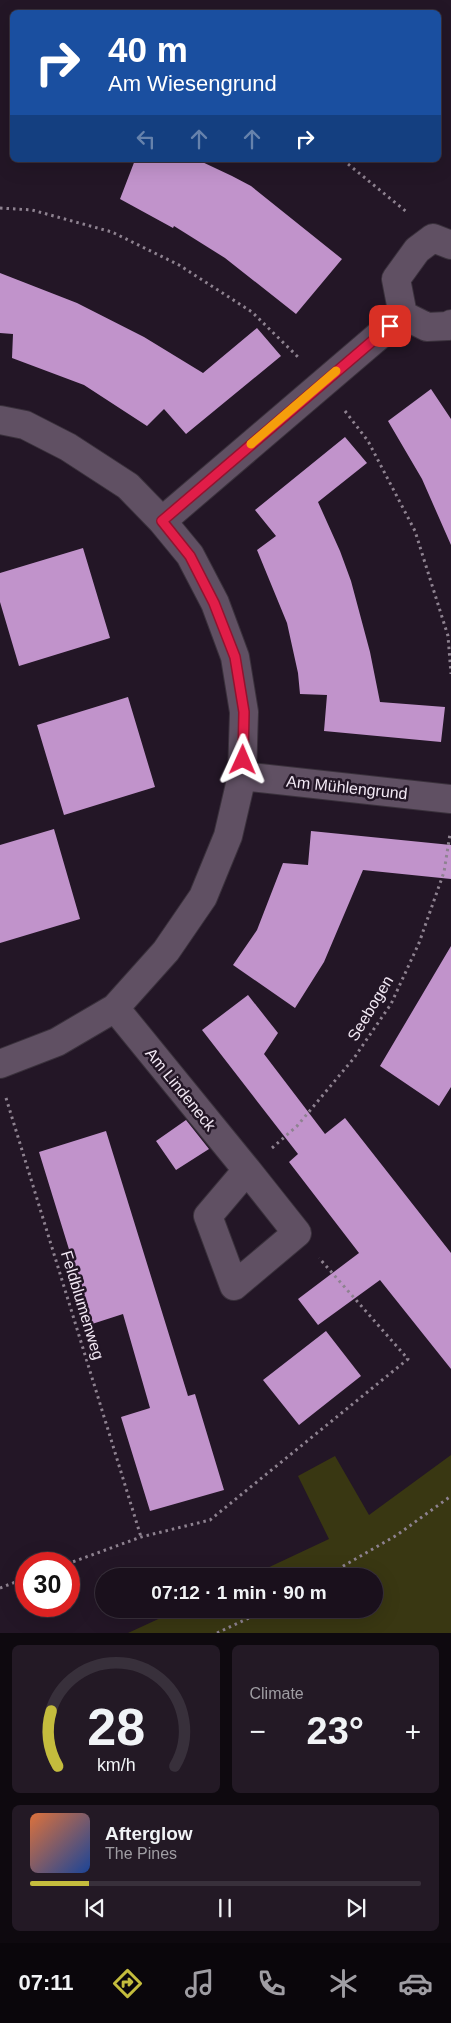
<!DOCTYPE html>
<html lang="en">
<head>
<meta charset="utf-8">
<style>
  :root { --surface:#1a101c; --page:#231925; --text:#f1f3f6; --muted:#9f9da3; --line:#38303b; --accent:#c4bc3d }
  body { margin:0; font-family:Arial,sans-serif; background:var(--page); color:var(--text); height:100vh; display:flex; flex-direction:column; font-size:19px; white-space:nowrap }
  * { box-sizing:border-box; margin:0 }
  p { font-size:16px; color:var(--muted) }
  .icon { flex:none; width:28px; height:28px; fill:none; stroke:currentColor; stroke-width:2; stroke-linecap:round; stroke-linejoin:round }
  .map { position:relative; height:1633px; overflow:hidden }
  .panel { display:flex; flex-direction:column; gap:12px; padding:12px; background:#0e090f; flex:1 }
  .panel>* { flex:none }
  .banner { position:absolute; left:10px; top:10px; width:431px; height:152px; border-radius:8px; box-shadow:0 5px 20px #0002,0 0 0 1px var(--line); background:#1a4fa0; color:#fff; overflow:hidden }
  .speed { position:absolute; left:15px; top:1552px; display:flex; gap:10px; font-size:25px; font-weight:700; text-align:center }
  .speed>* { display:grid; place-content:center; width:65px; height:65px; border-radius:50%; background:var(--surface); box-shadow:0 5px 20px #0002,0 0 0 1px var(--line); line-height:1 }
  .speed .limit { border:8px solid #d22; background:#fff; color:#111 }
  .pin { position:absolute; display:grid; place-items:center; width:42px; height:42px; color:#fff; margin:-21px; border-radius:10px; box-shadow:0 2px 8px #0006 }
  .me { position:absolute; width:55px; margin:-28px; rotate:1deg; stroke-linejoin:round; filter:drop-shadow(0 0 4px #0008) }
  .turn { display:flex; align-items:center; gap:18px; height:105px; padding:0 15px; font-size:22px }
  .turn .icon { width:65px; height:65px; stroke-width:2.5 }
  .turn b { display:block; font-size:35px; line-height:42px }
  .lanes { display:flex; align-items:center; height:48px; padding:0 15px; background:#0003; justify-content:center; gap:25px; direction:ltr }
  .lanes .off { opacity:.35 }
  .big { font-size:38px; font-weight:700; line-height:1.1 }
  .panel .card { flex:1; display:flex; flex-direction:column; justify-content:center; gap:8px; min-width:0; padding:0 18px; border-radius:8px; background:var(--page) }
  .panel .dial { align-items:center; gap:0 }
  .dial svg { height:130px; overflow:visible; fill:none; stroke:var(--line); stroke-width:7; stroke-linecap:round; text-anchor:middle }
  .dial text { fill:var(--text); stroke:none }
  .song { display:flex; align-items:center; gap:15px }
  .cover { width:60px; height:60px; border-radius:8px; background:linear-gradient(135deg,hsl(20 70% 55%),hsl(220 70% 35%)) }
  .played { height:5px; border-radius:2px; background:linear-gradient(90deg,var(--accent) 15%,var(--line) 15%) }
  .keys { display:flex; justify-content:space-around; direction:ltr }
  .heat { display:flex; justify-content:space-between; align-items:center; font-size:28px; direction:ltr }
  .panel .tiles { flex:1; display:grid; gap:12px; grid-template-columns:1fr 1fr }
  .card:last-child { grid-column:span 2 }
  .trip { position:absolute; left:95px; top:1568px; width:288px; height:50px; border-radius:25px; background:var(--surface); box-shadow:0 5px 20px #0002,0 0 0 1px var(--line); font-weight:700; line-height:50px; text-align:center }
  .menu { display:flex; height:80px; justify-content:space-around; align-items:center; background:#0a060b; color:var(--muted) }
  .menu .icon { width:35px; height:35px }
  .menu .on { color:var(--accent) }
  .menu b { font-size:22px; color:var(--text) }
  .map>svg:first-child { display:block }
  .green { fill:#393712 }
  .building { fill:#c193cb }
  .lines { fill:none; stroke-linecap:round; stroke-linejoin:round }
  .minor-casing { stroke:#3a313c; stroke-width:30 }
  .path { stroke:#8e8290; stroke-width:3; stroke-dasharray:2.5 4; stroke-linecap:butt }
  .minor { stroke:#605063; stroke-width:28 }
  .route-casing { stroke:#92132f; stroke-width:12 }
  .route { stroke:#e11d48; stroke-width:9 }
  .slow { stroke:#f59e0b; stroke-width:9 }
  .labels { text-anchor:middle; stroke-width:5; stroke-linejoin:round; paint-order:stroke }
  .street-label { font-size:16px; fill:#f2e8f4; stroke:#231626 }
</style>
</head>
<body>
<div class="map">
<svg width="451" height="1633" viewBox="0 0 451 1633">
  <rect width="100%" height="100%" fill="#231626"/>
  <path class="green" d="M 451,1455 L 451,1633 L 128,1633 L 180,1609 L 374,1609 L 374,1576 L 250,1576 L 329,1539 L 298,1476 L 335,1456 L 369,1515 Z"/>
  <path class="building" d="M 135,160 L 198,160 L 232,176 L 251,186 L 342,259 L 296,314 L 225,258 L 174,226 L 173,228 L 120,199 Z
    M 0,273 L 77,303 L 144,337 L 203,373 L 257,328 L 281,356 L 186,434 L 164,409 L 147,426 L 84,385 L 12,358 L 13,334 L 0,333 Z
    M 431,389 L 451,419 L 451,545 L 422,479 L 388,421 Z
    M 345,437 L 367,463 L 318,502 L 340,551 L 351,581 L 370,652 L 380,702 L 445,707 L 441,742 L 324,731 L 327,695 L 300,694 L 298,673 L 287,623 L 257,550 L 276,536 L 255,510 Z
    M 83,548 L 110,638 L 19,666 L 0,602 L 0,573 Z
    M 128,697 L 155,787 L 64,815 L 37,725 Z
    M 54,829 L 80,919 L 0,943 L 0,845 Z
    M 311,831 L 451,845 L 451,879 L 363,870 L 324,962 L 295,1008 L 233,965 L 257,930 L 283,863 L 308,865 Z
    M 451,946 L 451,1087 L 439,1106 L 380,1066 Z
    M 248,995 L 278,1033 L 264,1054 L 325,1134 L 345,1118 L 451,1253 L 451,1369 L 380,1280 L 318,1325 L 298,1299 L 359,1253 L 289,1162 L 298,1154 L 202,1030 Z
    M 186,1120 L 209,1149 L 176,1170 L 156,1141 Z
    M 106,1131 L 188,1396 L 195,1394 L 224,1490 L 150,1511 L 121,1417 L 150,1408 L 123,1314 L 92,1324 L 39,1152 Z
    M 326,1331 L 361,1376 L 299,1425 L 263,1380 Z"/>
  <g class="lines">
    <g class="minor-casing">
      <path id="minor" d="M 403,315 L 396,279 L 417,250 L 433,238 L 451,245
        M 403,315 L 427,327 L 448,326 L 451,324
        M 0,420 L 25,425 L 68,447 L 128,486 L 162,521 L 190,555 L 215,603 L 235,657 L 244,712 L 242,776 L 228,836 L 203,897 L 166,951 L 115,1008 L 57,1042 L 0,1064
        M 162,521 L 403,315
        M 242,776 L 451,799
        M 115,1008 L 247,1170 L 208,1216 L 234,1286 L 297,1233 L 247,1170"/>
    </g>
    <path class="path" d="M 343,160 L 408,213
      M 0,208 L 32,210 L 112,232 L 179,265 L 252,312 L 298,357
      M 345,411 L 368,441 L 415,531 L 448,636 L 451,674
      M 6,1098 L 141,1537
      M 272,1148 L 297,1126 L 354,1058 L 391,1004 L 419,943 L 444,872 L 450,834
      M 67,1564 L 141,1537 L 210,1520 L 408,1359 L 319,1258
      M 326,1576 L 397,1535 L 451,1496
      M 0,1588 L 26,1578
      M 217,1633 L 268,1609"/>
    <use href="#minor" class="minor"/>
  </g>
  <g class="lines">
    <g class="route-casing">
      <path id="route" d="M 243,760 L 244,712 L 235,657 L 214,603 L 190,556 L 162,521 L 390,326"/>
    </g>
    <use href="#route" class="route"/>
    <path class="slow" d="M 251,444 L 336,371"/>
  </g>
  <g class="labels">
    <g class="street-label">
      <text transform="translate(347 787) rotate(6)" y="6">Am Mühlengrund</text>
      <text transform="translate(370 1008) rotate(-59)" y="6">Seebogen</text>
      <text transform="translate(181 1089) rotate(51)" y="6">Am Lindeneck</text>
      <text transform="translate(83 1305) rotate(73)" y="6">Feldblumenweg</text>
    </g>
  </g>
</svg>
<div class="speed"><div class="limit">30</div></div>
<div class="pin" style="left:390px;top:326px;background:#d93025"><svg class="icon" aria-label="arrive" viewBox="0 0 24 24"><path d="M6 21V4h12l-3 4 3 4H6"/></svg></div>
<svg class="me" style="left:243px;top:760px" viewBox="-20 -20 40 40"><path d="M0-17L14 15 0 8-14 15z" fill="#e11d48" stroke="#fff" stroke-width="4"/></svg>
<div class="trip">07:12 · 1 min · 90 m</div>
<div class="banner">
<div class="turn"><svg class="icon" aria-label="right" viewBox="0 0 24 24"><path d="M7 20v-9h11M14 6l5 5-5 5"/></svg><div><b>40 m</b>Am Wiesengrund</div></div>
<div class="lanes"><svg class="icon off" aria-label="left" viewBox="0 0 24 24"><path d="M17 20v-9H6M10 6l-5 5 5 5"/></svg><svg class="icon off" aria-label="ahead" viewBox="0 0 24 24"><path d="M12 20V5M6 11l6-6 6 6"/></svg><svg class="icon off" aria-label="ahead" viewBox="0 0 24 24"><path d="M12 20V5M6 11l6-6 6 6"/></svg><svg class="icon" aria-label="right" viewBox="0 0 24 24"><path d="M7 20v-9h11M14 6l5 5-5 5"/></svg></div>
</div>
</div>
<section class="panel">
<div class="tiles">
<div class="card dial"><svg viewBox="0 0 100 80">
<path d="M14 69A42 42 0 1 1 86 69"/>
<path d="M14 69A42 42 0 0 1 10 35" stroke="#c4bc3d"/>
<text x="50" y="56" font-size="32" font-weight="700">28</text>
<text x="50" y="72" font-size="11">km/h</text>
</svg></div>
<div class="card"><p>Climate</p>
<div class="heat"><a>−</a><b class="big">23°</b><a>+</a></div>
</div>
<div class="card">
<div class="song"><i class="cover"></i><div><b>Afterglow</b><p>The Pines</p></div></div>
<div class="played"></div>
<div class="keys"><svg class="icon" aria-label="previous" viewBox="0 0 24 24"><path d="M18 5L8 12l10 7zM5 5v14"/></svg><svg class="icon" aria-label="pause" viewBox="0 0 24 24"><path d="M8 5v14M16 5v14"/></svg><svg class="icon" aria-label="next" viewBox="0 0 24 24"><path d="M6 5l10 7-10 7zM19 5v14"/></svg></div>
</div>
</div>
</section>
<nav class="menu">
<b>07:11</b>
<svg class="icon on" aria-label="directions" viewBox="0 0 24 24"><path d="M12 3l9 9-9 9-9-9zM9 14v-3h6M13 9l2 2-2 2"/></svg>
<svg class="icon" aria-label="music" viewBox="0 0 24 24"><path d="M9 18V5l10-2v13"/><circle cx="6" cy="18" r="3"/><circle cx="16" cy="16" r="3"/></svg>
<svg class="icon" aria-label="phone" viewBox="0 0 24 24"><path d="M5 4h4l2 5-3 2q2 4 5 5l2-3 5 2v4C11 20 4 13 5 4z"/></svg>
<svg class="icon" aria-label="climate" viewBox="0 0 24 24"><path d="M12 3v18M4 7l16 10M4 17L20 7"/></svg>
<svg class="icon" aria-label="car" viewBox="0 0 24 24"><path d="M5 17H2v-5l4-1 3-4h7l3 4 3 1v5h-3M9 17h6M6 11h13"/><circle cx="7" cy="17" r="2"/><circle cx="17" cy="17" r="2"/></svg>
</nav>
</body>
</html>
